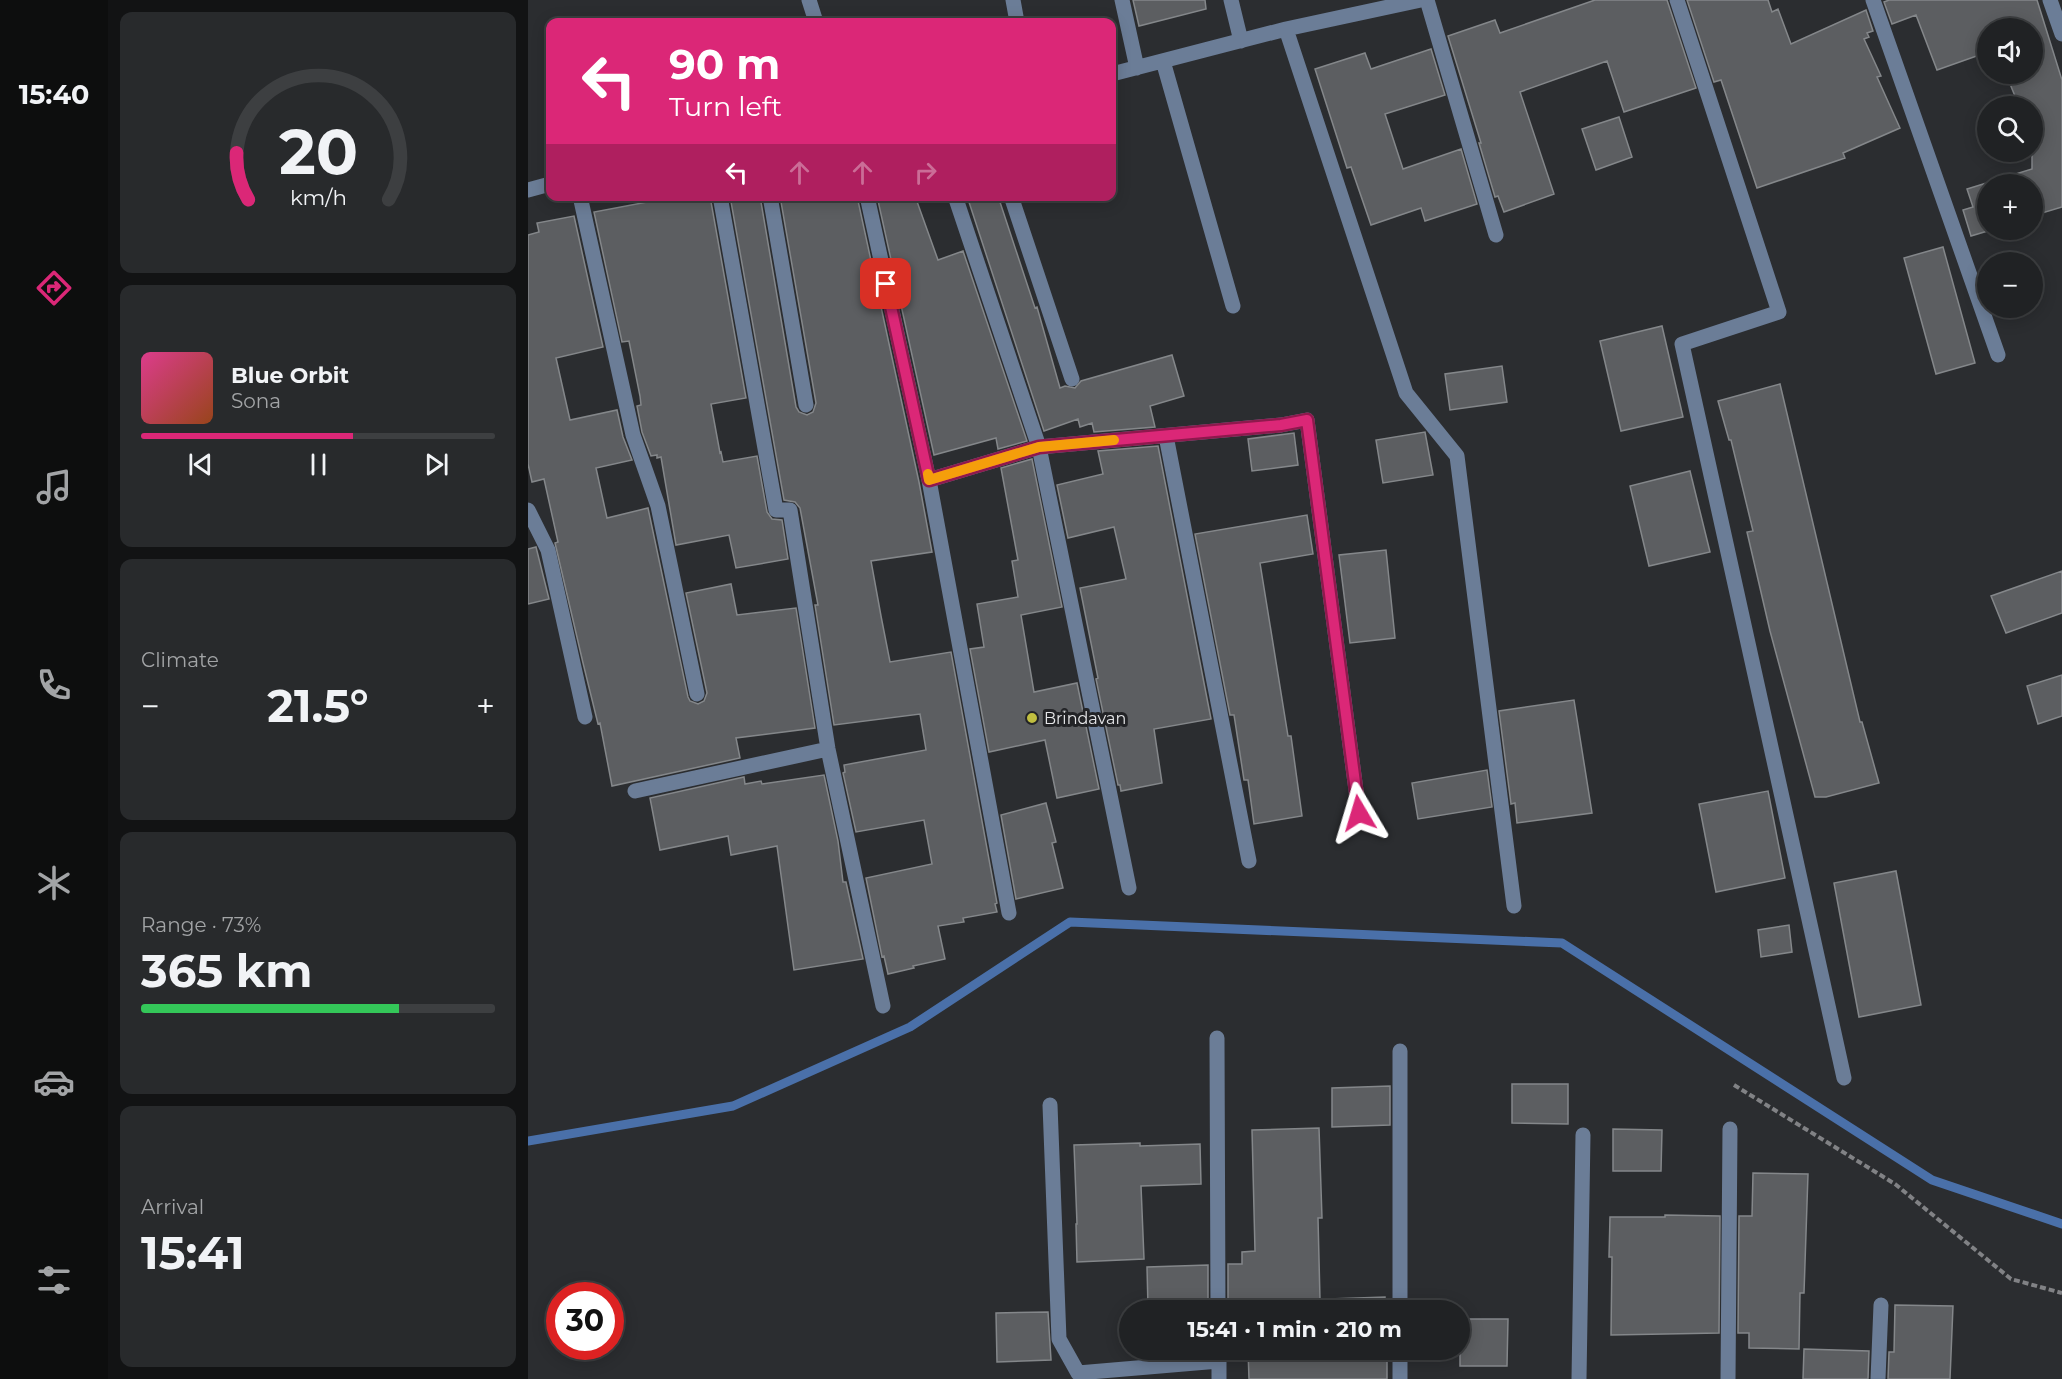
<!DOCTYPE html>
<html lang="en">
<head>
<meta charset="utf-8">
<style>
  :root { --surface:#202224; --page:#282a2c; --text:#f1f3f6; --muted:#a2a4a6; --line:#3d3f41; --accent:#db2777 }
  body { margin:0; font-family:Montserrat,sans-serif; background:var(--page); color:var(--text); height:100vh; display:flex; flex-direction:column; font-size:22px; white-space:nowrap }
  * { box-sizing:border-box; margin:0 }
  p { font-size:20px; color:var(--muted) }
  .icon { flex:none; width:33px; height:33px; fill:none; stroke:currentColor; stroke-width:2; stroke-linecap:round; stroke-linejoin:round }
  .map { position:relative; flex:1; overflow:hidden }
  .drawer { display:flex; flex-direction:column; gap:12px; padding:12px; background:#121314; width:420px }
  .drawer>* { flex:none }
  .guide { position:absolute; left:18px; top:18px; width:570px; height:183px; border-radius:12px; box-shadow:0 3px 15px #0003,0 0 0 2px var(--line); background:#db2777; color:#fff; overflow:hidden }
  .buttons { position:absolute; left:1449px; top:18px; display:grid; gap:12px }
  .buttons a { display:grid; place-items:center; width:66px; height:66px; border-radius:50%; background:var(--surface); box-shadow:0 3px 15px #0003,0 0 0 2px var(--line); font-size:30px }
  .speed { position:absolute; left:18px; top:1282px; display:flex; gap:12px; font-size:30px; font-weight:700; text-align:center }
  .speed>* { display:grid; place-content:center; width:78px; height:78px; border-radius:50%; background:var(--surface); box-shadow:0 3px 15px #0003,0 0 0 2px var(--line); line-height:1 }
  .speed .limit { border:9px solid #d22; background:#fff; color:#111 }
  .pin { position:absolute; display:grid; place-items:center; width:51px; height:51px; color:#fff; margin:-26px; border-radius:12px; box-shadow:0 3px 9px #0006 }
  .me { position:absolute; width:66px; margin:-33px; rotate:353deg; stroke-linejoin:round; filter:drop-shadow(0 0 4px #0008) }
  .turn { display:flex; align-items:center; gap:21px; height:126px; padding:0 24px; font-size:27px }
  .turn .icon { width:78px; height:78px; stroke-width:2.5 }
  .turn b { display:block; font-size:42px; line-height:51px }
  .lanes { display:flex; align-items:center; height:57px; padding:0 24px; background:#0003; justify-content:center; gap:30px; direction:ltr }
  .lanes .off { opacity:.35 }
  .big { font-size:45px; font-weight:700; line-height:1.1 }
  .drawer .widget { flex:1; display:flex; flex-direction:column; justify-content:center; gap:9px; min-width:0; padding:0 21px; border-radius:12px; background:var(--page) }
  .drawer .dial { align-items:center; gap:0 }
  .dial svg { height:156px; overflow:visible; fill:none; stroke:var(--line); stroke-width:7; stroke-linecap:round; text-anchor:middle }
  .dial text { fill:var(--text); stroke:none }
  .song { display:flex; align-items:center; gap:18px }
  .cover { width:72px; height:72px; border-radius:9px; background:linear-gradient(135deg,hsl(330 70% 55%),hsl(20 70% 35%)) }
  .played { height:6px; border-radius:3px; background:linear-gradient(90deg,var(--accent) 60%,var(--line) 60%) }
  .keys { display:flex; justify-content:space-around; direction:ltr }
  .heat { display:flex; justify-content:space-between; align-items:center; font-size:33px; direction:ltr }
  .charge { height:9px; border-radius:4px; background:linear-gradient(90deg,#34c759 73%,var(--line) 0) }
  .trip { position:absolute; left:591px; top:1300px; width:351px; height:60px; border-radius:30px; background:var(--surface); box-shadow:0 3px 15px #0003,0 0 0 2px var(--line); font-weight:700; line-height:60px; text-align:center }
  main { display:flex; flex:1; min-height:0 }
  .dock { display:flex; flex-direction:column; width:108px; justify-content:space-around; align-items:center; background:#0d0e0e; color:var(--muted) }
  .dock .icon { width:42px; height:42px }
  .dock .active { color:var(--accent) }
  .dock b { font-size:27px; color:var(--text) }
  .map>svg:first-child { display:block }
  .lines { fill:none; stroke-linecap:round; stroke-linejoin:round }
  .stream { stroke:#4a70a9; stroke-width:9 }
  .building { fill:#5c5e61; stroke:#84878a; stroke-width:1.5 }
  .path { stroke:#818285; stroke-width:4; stroke-dasharray:6 3; stroke-linecap:butt }
  .minor { stroke:#6b7d97; stroke-width:15 }
  .route-casing { stroke:#8e194d; stroke-width:15 }
  .route { stroke:#db2777; stroke-width:10 }
  .slow { stroke:#f59e0b; stroke-width:10 }
  .poi-dot { fill:#c0be40; stroke:#222326; stroke-width:2 }
  .labels { text-anchor:middle; stroke-width:6; stroke-linejoin:round; paint-order:stroke }
  .poi-label { font-size:16px; fill:#e5e6e8; stroke:#222326; text-anchor:start }
</style>
</head>
<body>
<main>
<nav class="dock">
<b>15:40</b>
<svg class="icon active" aria-label="directions" viewBox="0 0 24 24"><path d="M12 3l9 9-9 9-9-9zM9 14v-3h6M13 9l2 2-2 2"/></svg>
<svg class="icon" aria-label="music" viewBox="0 0 24 24"><path d="M9 18V5l10-2v13"/><circle cx="6" cy="18" r="3"/><circle cx="16" cy="16" r="3"/></svg>
<svg class="icon" aria-label="phone" viewBox="0 0 24 24"><path d="M5 4h4l2 5-3 2q2 4 5 5l2-3 5 2v4C11 20 4 13 5 4z"/></svg>
<svg class="icon" aria-label="climate" viewBox="0 0 24 24"><path d="M12 3v18M4 7l16 10M4 17L20 7"/></svg>
<svg class="icon" aria-label="car" viewBox="0 0 24 24"><path d="M5 17H2v-5l4-1 3-4h7l3 4 3 1v5h-3M9 17h6M6 11h13"/><circle cx="7" cy="17" r="2"/><circle cx="17" cy="17" r="2"/></svg>
<svg class="icon" aria-label="filters" viewBox="0 0 24 24"><path d="M4 7h16M4 17h16"/><circle cx="9" cy="7" r="2"/><circle cx="15" cy="17" r="2"/></svg>
</nav>
<section class="drawer">
<div class="widget dial"><svg viewBox="0 0 100 80">
<path d="M14 69A42 42 0 1 1 86 69"/>
<path d="M14 69A42 42 0 0 1 8 45" stroke="#db2777"/>
<text x="50" y="56" font-size="32" font-weight="700">20</text>
<text x="50" y="72" font-size="11">km/h</text>
</svg></div>
<div class="widget">
<div class="song"><i class="cover"></i><div><b>Blue Orbit</b><p>Sona</p></div></div>
<div class="played"></div>
<div class="keys"><svg class="icon" aria-label="previous" viewBox="0 0 24 24"><path d="M18 5L8 12l10 7zM5 5v14"/></svg><svg class="icon" aria-label="pause" viewBox="0 0 24 24"><path d="M8 5v14M16 5v14"/></svg><svg class="icon" aria-label="next" viewBox="0 0 24 24"><path d="M6 5l10 7-10 7zM19 5v14"/></svg></div>
</div>
<div class="widget"><p>Climate</p>
<div class="heat"><a>−</a><b class="big">21.5°</b><a>+</a></div>
</div>
<div class="widget"><p>Range · 73%</p><b class="big">365 km</b><div class="charge"></div></div>
<div class="widget"><p>Arrival</p><b class="big">15:41</b></div>
</section>
<div class="map">
<svg width="1534" height="1379" viewBox="0 0 1534 1379">
  <rect width="100%" height="100%" fill="#2b2d30"/>
  <g class="lines">
    <path class="stream" d="M 0,1141 L 205,1106 L 382,1027 L 542,922 L 1034,943 L 1404,1180 L 1534,1224"/>
  </g>
  <path class="building" d="M 605,0 L 677,0 L 678,9 L 611,26 Z
    M 1067,0 L 1139,0 L 1168,88 L 1096,112 L 1079,61 L 992,92 L 1026,194 L 976,212 L 970,196 L 967,197 L 951,143 L 953,143 L 920,36 L 967,20 L 972,33 Z
    M 1159,0 L 1240,0 L 1244,12 L 1250,9 L 1263,44 L 1338,10 L 1345,31 L 1339,33 L 1341,37 L 1336,39 L 1353,76 L 1349,77 L 1372,128 L 1315,153 L 1317,158 L 1229,188 L 1193,80 L 1186,82 Z
    M 1361,0 L 1509,0 L 1534,80 L 1534,207 L 1504,216 L 1504,184 L 1460,184 L 1460,230 L 1463,230 L 1443,236 L 1435,210 L 1445,207 L 1439,189 L 1504,169 L 1504,106 L 1491,106 L 1478,74 L 1504,74 L 1504,28 L 1460,28 L 1460,52 L 1409,70 L 1388,15 L 1364,24 L 1356,2 Z
    M 903,49 L 917,95 L 857,114 L 875,169 L 933,149 L 949,204 L 897,221 L 893,208 L 843,225 L 823,167 L 819,168 L 787,69 L 837,53 L 843,69 Z
    M 1091,117 L 1104,157 L 1068,170 L 1054,129 Z
    M 151,196 L 182,196 L 218,398 L 183,404 L 192,453 L 193,452 L 195,462 L 229,456 L 239,512 L 244,519 L 254,520 L 260,559 L 208,568 L 201,535 L 148,545 L 133,457 L 129,458 L 129,455 L 123,456 L 114,432 L 109,406 L 113,405 L 112,396 L 101,341 L 94,342 L 66,212 Z
    M 202,196 L 232,196 L 268,407 L 271,412 L 279,415 L 285,412 L 288,403 L 252,196 L 329,196 L 391,482 L 404,552 L 343,561 L 353,616 L 362,662 L 423,652 L 469,903 L 467,904 L 469,912 L 435,918 L 436,922 L 410,926 L 417,959 L 385,966 L 386,968 L 360,974 L 356,956 L 354,957 L 338,878 L 404,864 L 396,820 L 328,832 L 315,773 L 317,772 L 316,765 L 398,750 L 392,714 L 306,725 L 287,605 L 290,605 L 272,508 L 267,502 L 256,500 Z
    M 349,196 L 387,196 L 410,260 L 435,251 L 499,441 L 470,449 L 468,438 L 406,455 Z
    M 439,196 L 470,196 L 507,308 L 509,307 L 532,388 L 537,386 L 547,388 L 553,381 L 644,355 L 656,396 L 622,406 L 627,427 L 566,432 L 564,423 L 552,427 L 550,419 L 516,431 Z
    M 46,216 L 75,347 L 28,358 L 42,420 L 89,410 L 95,437 L 104,460 L 68,468 L 79,518 L 120,508 L 160,697 L 162,701 L 170,704 L 176,701 L 179,693 L 158,593 L 203,584 L 209,615 L 268,608 L 287,728 L 208,738 L 212,758 L 84,786 L 72,723 L 70,724 L 55,663 L 27,543 L 30,542 L 16,479 L 4,482 L 0,464 L 0,235 L 11,232 L 9,223 Z
    M 1415,247 L 1447,363 L 1408,374 L 1376,258 Z
    M 1134,326 L 1155,417 L 1093,431 L 1072,341 Z
    M 974,366 L 979,402 L 922,410 L 917,374 Z
    M 1252,384 L 1332,722 L 1334,722 L 1351,783 L 1298,797 L 1287,797 L 1242,631 L 1219,532 L 1225,531 L 1203,440 L 1201,440 L 1190,401 Z
    M 897,432 L 905,475 L 855,483 L 848,440 Z
    M 766,433 L 770,465 L 724,471 L 720,439 Z
    M 630,446 L 683,719 L 626,729 L 634,783 L 593,791 L 592,785 L 590,785 L 568,679 L 570,678 L 552,588 L 598,579 L 586,527 L 540,538 L 529,485 L 575,474 L 570,451 Z
    M 504,459 L 534,607 L 493,615 L 506,692 L 549,683 L 571,789 L 529,798 L 517,740 L 461,752 L 442,649 L 456,647 L 449,604 L 490,597 L 484,561 L 490,560 L 473,468 Z
    M 1162,471 L 1182,552 L 1121,566 L 1102,486 Z
    M 779,515 L 785,554 L 732,563 L 760,736 L 763,736 L 774,816 L 726,824 L 720,780 L 716,780 L 706,715 L 702,715 L 667,534 Z
    M 8,547 L 21,599 L 0,604 L 0,549 Z
    M 858,550 L 867,638 L 822,643 L 811,555 Z
    M 1534,571 L 1534,613 L 1478,633 L 1463,596 Z
    M 1534,675 L 1534,716 L 1510,724 L 1499,686 Z
    M 1046,700 L 1064,813 L 989,823 L 987,803 L 983,804 L 971,711 Z
    M 959,770 L 964,807 L 890,819 L 884,783 Z
    M 296,775 L 310,841 L 315,882 L 318,882 L 335,959 L 266,970 L 249,846 L 203,855 L 200,836 L 132,850 L 122,798 L 216,777 L 217,784 L 233,781 L 234,784 Z
    M 1240,791 L 1257,878 L 1188,892 L 1171,804 Z
    M 518,803 L 528,842 L 524,843 L 535,888 L 488,899 L 473,815 Z
    M 1368,871 L 1393,1005 L 1331,1017 L 1306,883 Z
    M 1261,925 L 1264,952 L 1233,957 L 1230,930 Z
    M 984,1084 L 1040,1084 L 1040,1124 L 984,1123 Z
    M 862,1086 L 862,1125 L 804,1127 L 804,1088 Z
    M 791,1128 L 794,1218 L 790,1218 L 792,1300 L 700,1303 L 700,1264 L 714,1264 L 714,1252 L 727,1251 L 724,1130 Z
    M 1085,1129 L 1134,1130 L 1133,1171 L 1085,1171 Z
    M 612,1143 L 612,1146 L 672,1144 L 673,1184 L 613,1186 L 616,1259 L 549,1262 L 548,1224 L 549,1224 L 546,1145 Z
    M 1225,1173 L 1280,1174 L 1276,1293 L 1272,1293 L 1271,1349 L 1221,1348 L 1221,1333 L 1210,1333 L 1211,1216 L 1224,1216 Z
    M 1137,1215 L 1192,1216 L 1191,1333 L 1083,1335 L 1084,1257 L 1081,1257 L 1082,1217 L 1137,1217 Z
    M 680,1265 L 680,1303 L 620,1307 L 619,1267 Z
    M 857,1297 L 857,1311 L 802,1311 L 801,1299 Z
    M 1367,1305 L 1425,1306 L 1422,1379 L 1360,1379 L 1361,1352 L 1366,1352 Z
    M 520,1312 L 523,1360 L 469,1362 L 468,1313 Z
    M 932,1319 L 980,1319 L 979,1366 L 932,1366 Z
    M 1276,1349 L 1341,1351 L 1340,1379 L 1275,1379 Z
    M 720,1350 L 859,1350 L 859,1379 L 721,1379 Z"/>
  <g class="lines">
    <path class="path" d="M 1206,1085 L 1367,1184 L 1483,1279 L 1534,1293"/>
    <path class="minor" d="M 281,0 L 288,22
      M 485,0 L 489,22
      M 594,0 L 609,68
      M 703,0 L 713,41
      M 899,0 L 968,235
      M 1149,0 L 1251,312 L 1154,344 L 1316,1078
      M 1345,0 L 1470,355
      M 1522,0 L 1534,34
      M 758,29 L 878,393 L 929,456 L 986,906
      M 635,61 L 705,306
      M 584,74 L 758,29 L 893,0
      M 0,190 L 22,184
      M 52,196 L 105,435 L 130,506 L 169,694
      M 192,196 L 248,510 L 262,510 L 300,749 L 355,1006
      M 242,196 L 278,405
      M 339,196 L 401,480 L 481,913
      M 427,196 L 511,447 L 601,888
      M 483,196 L 544,379
      M 638,436 L 721,861
      M 401,480 L 511,447 L 753,425 L 779,420 L 831,813
      M 0,510 L 20,550 L 57,717
      M 107,791 L 300,749
      M 689,1038 L 690,1311
      M 872,1051 L 872,1311
      M 522,1105 L 531,1339 L 550,1373 L 691,1361
      M 691,1350 L 691,1379
      M 872,1350 L 872,1379
      M 1051,1379 L 1055,1135
      M 1200,1379 L 1202,1129
      M 1350,1379 L 1353,1305"/>
  </g>
  <g class="lines">
    <g class="route-casing">
      <path id="route" d="M 358,284 L 401,480 L 511,447 L 753,425 L 779,420 L 831,813"/>
    </g>
    <use href="#route" class="route"/>
    <path class="slow" d="M 400,474 L 401,480 L 511,447 L 586,440"/>
  </g>
  <circle class="poi-dot" cx="504" cy="718" r="6"/>
  <g class="labels">
    <g class="poi-label">
      <text x="516" y="724">Brindavan</text>
    </g>
  </g>
</svg>
<div class="buttons">
<a><svg class="icon" aria-label="sound" viewBox="0 0 24 24"><path d="M4 9h4l5-4v14l-5-4H4zM17 9q2 3 0 6"/></svg></a>
<a><svg class="icon" aria-label="search" viewBox="0 0 24 24"><circle cx="10" cy="10" r="6"/><path d="M15 15l6 6"/></svg></a>
<a>+</a>
<a>−</a>
</div>
<div class="speed"><div class="limit">30</div></div>
<div class="pin" style="left:358px;top:284px;background:#d93025"><svg class="icon" aria-label="arrive" viewBox="0 0 24 24"><path d="M6 21V4h12l-3 4 3 4H6"/></svg></div>
<svg class="me" style="left:831px;top:813px" viewBox="-20 -20 40 40"><path d="M0-17L14 15 0 8-14 15z" fill="#db2777" stroke="#fff" stroke-width="4"/></svg>
<div class="trip">15:41 · 1 min · 210 m</div>
<div class="guide">
<div class="turn"><svg class="icon" aria-label="left" viewBox="0 0 24 24"><path d="M17 20v-9H6M10 6l-5 5 5 5"/></svg><div><b>90 m</b>Turn left</div></div>
<div class="lanes"><svg class="icon" aria-label="left" viewBox="0 0 24 24"><path d="M17 20v-9H6M10 6l-5 5 5 5"/></svg><svg class="icon off" aria-label="ahead" viewBox="0 0 24 24"><path d="M12 20V5M6 11l6-6 6 6"/></svg><svg class="icon off" aria-label="ahead" viewBox="0 0 24 24"><path d="M12 20V5M6 11l6-6 6 6"/></svg><svg class="icon off" aria-label="right" viewBox="0 0 24 24"><path d="M7 20v-9h11M14 6l5 5-5 5"/></svg></div>
</div>
</div>
</main>
</body>
</html>
